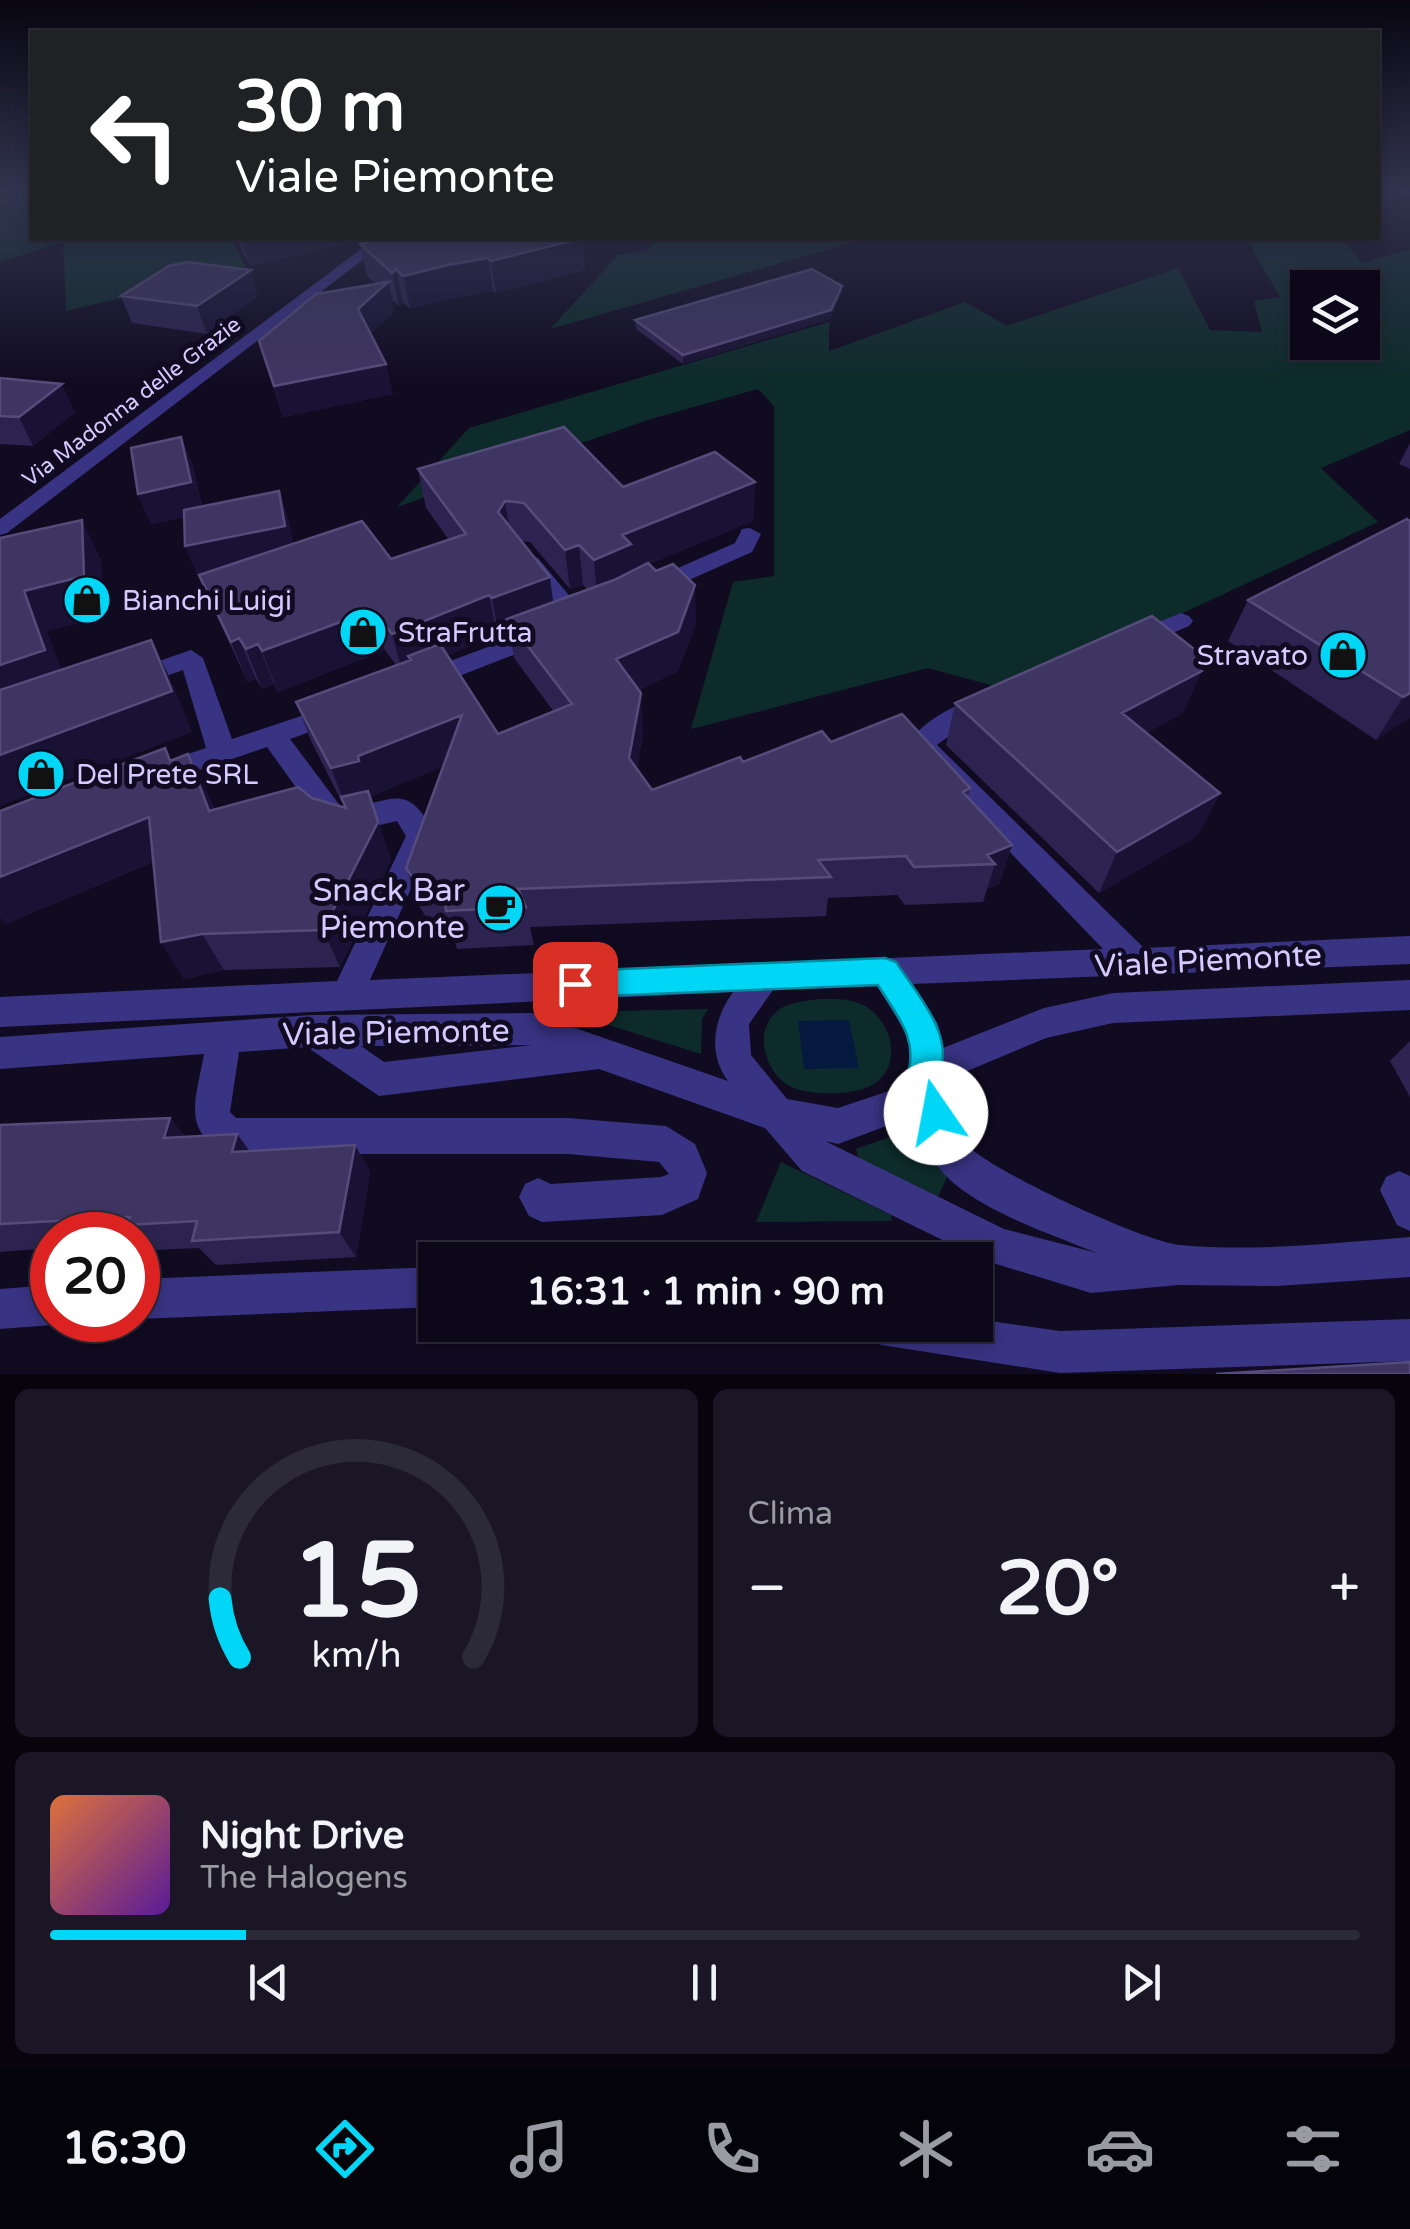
<!DOCTYPE html>
<html lang="it">
<head>
<meta charset="utf-8">
<style>
  :root { --surface:#0c0819; --page:#1a1626; --text:#f1f3f6; --muted:#9a9aa2; --line:#2c2938; --accent:#00d6f6 }
  body { margin:0; font-family:"Varela Round",sans-serif; background:var(--page); color:var(--text); height:100vh; display:flex; flex-direction:column; font-size:38px; white-space:nowrap }
  * { box-sizing:border-box; margin:0 }
  p { font-size:32px; color:var(--muted) }
  .icon { flex:none; width:55px; height:55px; fill:none; stroke:currentColor; stroke-width:2; stroke-linecap:round; stroke-linejoin:round }
  .map { position:relative; height:1374px; overflow:hidden }
  .sheet { display:flex; flex-direction:column; gap:15px; padding:15px; background:#07040e; flex:1 }
  .sheet>* { flex:none }
  .top-card { position:absolute; left:30px; top:30px; width:1350px; height:210px; border-radius:0px; box-shadow:0 5px 15px #0003,0 0 0 2px var(--line); background:#202124; color:#fff; overflow:hidden }
  .fabs { position:absolute; left:1290px; top:270px; display:grid; gap:20px }
  .fabs a { display:grid; place-items:center; width:90px; height:90px; border-radius:0px; background:var(--surface); box-shadow:0 5px 15px #0003,0 0 0 2px var(--line); font-size:50px }
  .speed { position:absolute; left:30px; top:1212px; display:flex; gap:20px; font-size:50px; font-weight:700; text-align:center }
  .speed>* { display:grid; place-content:center; width:130px; height:130px; border-radius:50%; background:var(--surface); box-shadow:0 5px 15px #0003,0 0 0 2px var(--line); line-height:1 }
  .speed .limit { border:15px solid #d22; background:#fff; color:#111 }
  .pin { position:absolute; display:grid; place-items:center; width:85px; height:85px; color:#fff; margin:-42px; border-radius:20px; box-shadow:0 5px 15px #0006 }
  .me { position:absolute; width:110px; margin:-55px; rotate:348deg; stroke-linejoin:round; filter:drop-shadow(0 0 8px #0008) }
  .turn { display:flex; align-items:center; gap:35px; height:210px; padding:0 40px; font-size:45px }
  .turn .icon { width:130px; height:130px; stroke-width:2.5 }
  .turn b { display:block; font-size:70px; line-height:85px }
  .big { font-size:75px; font-weight:700; line-height:1.1 }
  .sheet .widget { flex:1; display:flex; flex-direction:column; justify-content:center; gap:15px; min-width:0; padding:0 35px; border-radius:15px; background:var(--page) }
  .sheet .dial { align-items:center; gap:0 }
  .dial svg { height:260px; overflow:visible; fill:none; stroke:var(--line); stroke-width:7; stroke-linecap:round; text-anchor:middle }
  .dial text { fill:var(--text); stroke:none }
  .song { display:flex; align-items:center; gap:30px }
  .cover { width:120px; height:120px; border-radius:15px; background:linear-gradient(135deg,hsl(20 70% 55%),hsl(270 70% 35%)) }
  .played { height:10px; border-radius:5px; background:linear-gradient(90deg,var(--accent) 15%,var(--line) 15%) }
  .keys { display:flex; justify-content:space-around; direction:ltr }
  .heat { display:flex; justify-content:space-between; align-items:center; font-size:55px; direction:ltr }
  .sheet .tiles { flex:1; display:grid; gap:15px; grid-template-columns:1fr 1fr }
  .widget:last-child { grid-column:span 2 }
  .trip { position:absolute; left:418px; top:1242px; width:575px; height:100px; border-radius:0px; background:var(--surface); box-shadow:0 5px 15px #0003,0 0 0 2px var(--line); font-weight:700; line-height:100px; text-align:center }
  .dock { display:flex; height:160px; justify-content:space-around; align-items:center; background:#05030a; color:var(--muted) }
  .dock .icon { width:70px; height:70px }
  .dock .on { color:var(--accent) }
  .dock b { font-size:45px; color:var(--text) }
  .map>svg:first-child { display:block }
  .green { fill:#0e2b2b; fill-rule:evenodd }
  .water { fill:#06193f }
  .lines { fill:none; stroke-linecap:round; stroke-linejoin:round }
  .minor { fill:#393383; fill-rule:evenodd }
  .wall { fill:#2d2350; fill-rule:evenodd }
  .shaded-wall { fill:#1a1235 }
  .building { fill:#3f3563; stroke:#564c7b; stroke-width:2.5 }
  .route { fill:#00d6f6; stroke:#008ba0; stroke-width:2.5 }
  .labels { text-anchor:middle; stroke-width:10; stroke-linejoin:round; paint-order:stroke }
  .far-street-label { font-size:22px; fill:#d3cbff; stroke:#100b21 }
  .poi-label { font-size:28px; fill:#d3cbff; stroke:#100b21; text-anchor:start }
  .near-poi-label { font-size:32px; fill:#d3cbff; stroke:#100b21; text-anchor:end }
  .near-street-label { font-size:32px; fill:#d3cbff; stroke:#100b21 }
</style>
</head>
<body>
<div class="map">
<svg width="1410" height="1374" viewBox="0 0 1410 1374">
  <rect width="100%" height="100%" fill="#100b21"/>
  <path class="green" d="M 0,190 L 32,190 L 32,238 L 231,238 L 247,269 L 66,311 L 63,242 L 0,262 Z
    M 658,238 L 868,238 L 550,329 L 618,255 L 646,251 Z
    M 1263,238 L 1342,238 L 1362,263 L 1410,249 L 1410,430 L 1321,468 L 1378,522 L 1183,613 L 1001,688 L 928,668 L 691,729 L 733,582 L 774,576 L 774,406 L 758,389 L 651,419 L 397,507 L 469,428 L 829,322 L 829,351 L 965,302 L 1007,326 L 1178,268 L 1210,330 L 1262,332 L 1254,301 L 1280,297 L 1248,242 ZM 1308,288 L 1362,288 L 1362,342 L 1308,342 Z
    M 819,999 C 834,999 851,998 865,1006 C 892,1021 903,1065 874,1084 C 859,1093 837,1094 820,1093 C 804,1092 789,1089 778,1077 C 763,1060 757,1030 775,1013 C 786,1002 805,1001 819,999 Z
    M 708,1009 L 702,1019 L 701,1054 L 567,1012 Z
    M 924,1125 L 947,1177 L 938,1197 L 859,1159 L 856,1149 Z
    M 781,1162 L 891,1215 L 892,1221 L 756,1222 Z"/>
  <path class="water" d="M 849,1020 L 859,1068 L 804,1069 L 798,1021 Z"/>
  <g class="lines">
    <path class="minor" d="M 376,238 L 391,238 L 7,533 L 0,535 L 0,519 Z
      M 750,528 L 761,534 L 752,552 L 662,592 L 654,594 L 643,587 L 646,582 L 735,543 L 742,529 Z
      M 530,556 L 538,558 L 586,616 L 590,621 L 586,626 L 570,626 L 522,568 L 519,563 Z
      M 1181,613 L 1189,616 L 1193,621 L 1189,626 L 1137,648 L 1125,640 L 1129,634 Z
      M 544,626 L 552,628 L 556,634 L 552,640 L 436,685 L 418,685 L 415,679 L 418,673 Z
      M 191,650 L 203,658 L 232,739 L 334,705 L 343,708 L 347,714 L 343,720 L 290,739 L 344,811 C 395,799 408,782 435,835 L 370,980 L 1103,949 L 907,745 C 920,723 964,694 990,702 L 994,708 C 986,719 952,732 937,745 L 1144,948 L 1410,936 L 1410,964 L 912,984 L 938,1024 L 943,1048 L 1044,1008 L 1113,993 L 1410,980 L 1410,1010 L 1113,1023 L 1046,1038 L 941,1082 C 948,1102 952,1129 967,1145 C 991,1171 1145,1242 1180,1245 C 1256,1252 1334,1243 1410,1237 L 1410,1277 L 1277,1286 L 1179,1285 L 1091,1293 L 983,1260 L 802,1171 L 765,1128 L 599,1069 L 379,1096 L 307,1047 L 239,1052 L 230,1112 L 236,1118 L 568,1118 L 666,1126 L 695,1144 L 707,1173 L 698,1199 L 662,1215 L 542,1222 L 529,1216 L 519,1197 L 525,1184 L 538,1178 L 551,1184 L 661,1177 L 669,1174 L 659,1162 L 568,1154 L 229,1154 C 179,1133 197,1096 204,1054 L 0,1069 L 0,1037 L 312,1015 L 532,1013 L 728,1081 C 707,1053 714,1018 733,992 L 0,1027 L 0,997 L 337,981 L 406,836 L 397,821 L 338,835 L 328,832 L 267,747 L 159,784 L 149,781 L 145,774 L 149,767 L 206,748 L 183,670 L 136,687 L 124,678 L 127,672 ZM 877,986 L 909,1038 L 909,1066 L 892,1090 L 838,1108 L 787,1099 L 751,1055 L 749,1024 L 773,990 ZM 532,1045 L 384,1062 L 361,1046 ZM 916,1115 C 922,1132 927,1152 938,1166 C 965,1206 1053,1235 1097,1253 L 1004,1229 L 825,1141 L 838,1144 Z
      M 1399,1171 L 1410,1176 L 1410,1231 L 1397,1225 L 1380,1190 L 1386,1177 Z
      M 435,1267 L 435,1307 L 138,1319 L 138,1279 Z
      M 52,1285 L 52,1320 L 64,1320 L 52,1325 L 0,1329 L 0,1289 Z
      M 975,1319 L 1060,1331 L 1410,1319 L 1410,1361 L 1060,1373 L 882,1345 L 868,1339 L 862,1325 L 975,1325 Z"/>
  </g>
  <path class="wall" d="M 236,238 L 348,238 L 349,243 L 250,266 Z
    M 583,238 L 585,270 L 496,293 L 493,291 L 454,298 L 410,309 L 403,302 L 399,306 L 392,300 L 395,311 L 371,333 L 393,394 L 283,417 L 259,341 L 376,284 L 367,276 L 360,244 Z
    M 842,286 L 841,294 L 830,319 L 683,364 L 636,329 L 635,320 Z
    M 121,296 L 258,296 L 207,334 L 132,323 Z
    M 0,378 L 75,412 L 33,446 L 0,444 Z
    M 181,437 L 193,467 L 202,506 L 279,491 L 289,522 L 293,544 L 391,559 L 449,540 L 426,508 L 418,469 L 623,487 L 755,482 L 753,521 L 649,564 L 696,624 L 678,671 L 639,690 L 643,732 L 637,769 L 652,790 L 743,762 L 831,742 L 970,788 L 968,797 L 1012,845 L 999,884 L 987,889 L 983,902 L 905,905 L 897,895 L 828,898 L 826,916 L 530,927 L 534,945 L 457,949 L 450,923 L 426,917 L 419,906 L 406,868 L 444,766 L 371,796 L 373,800 L 371,801 L 391,860 L 340,967 L 224,970 L 184,979 L 161,942 L 153,862 L 5,924 L 165,748 L 171,760 L 207,792 L 214,809 L 312,798 L 345,808 L 311,741 L 296,702 L 396,665 L 385,650 L 278,692 L 274,684 L 262,689 L 256,679 L 248,682 L 216,615 L 185,546 L 184,517 L 151,524 L 138,494 ZM 521,541 L 530,542 L 570,589 L 583,585 L 588,590 L 553,602 ZM 510,634 L 514,658 L 554,712 L 498,734 L 448,655 L 497,635 L 499,638 Z
    M 1410,443 L 1410,469 L 1399,464 Z
    M 1410,521 L 1410,717 L 1376,740 L 1228,641 L 1248,600 Z
    M 955,703 L 1183,713 L 1146,733 L 1220,793 L 1198,835 L 1099,893 L 946,745 Z
    M 1410,1041 L 1410,1097 L 1390,1061 Z
    M 170,1118 L 185,1137 L 237,1134 L 250,1151 L 355,1145 L 370,1172 L 356,1257 L 216,1265 L 199,1248 L 154,1250 L 147,1243 L 138,1244 L 138,1235 L 52,1235 L 52,1248 L 0,1252 L 0,1125 Z"/>
  <path class="shaded-wall" d="M 241,238 L 348,238 L 349,243 L 250,266 Z
    M 583,238 L 585,270 L 496,293 L 491,261 Z
    M 488,258 L 493,291 L 454,298 L 410,309 L 403,276 L 448,265 Z
    M 396,269 L 403,302 L 399,306 L 392,273 Z
    M 251,270 L 258,296 L 207,334 L 197,306 Z
    M 388,282 L 395,311 L 365,338 L 358,309 Z
    M 842,286 L 841,294 L 830,319 L 683,364 L 683,355 Z
    M 386,364 L 393,394 L 283,417 L 274,386 Z
    M 62,384 L 75,412 L 33,446 L 19,417 Z
    M 181,437 L 193,467 L 203,512 L 151,524 L 138,494 Z
    M 755,482 L 753,521 L 632,571 L 597,599 L 594,560 L 622,535 Z
    M 279,491 L 289,522 L 295,557 L 199,577 L 185,546 Z
    M 505,501 L 511,540 L 498,512 Z
    M 82,520 L 101,560 L 105,617 L 47,631 L 69,690 L 0,715 L 0,665 L 24,591 Z
    M 579,545 L 583,585 L 570,589 L 565,550 Z
    M 550,577 L 555,617 L 507,619 L 510,634 L 499,638 L 492,598 Z
    M 695,585 L 696,624 L 678,671 L 620,699 L 616,659 Z
    M 489,595 L 497,635 L 413,670 L 408,656 L 412,671 L 403,674 L 392,634 Z
    M 373,610 L 385,650 L 278,692 L 262,651 Z
    M 239,638 L 256,679 L 248,682 L 231,642 Z
    M 151,640 L 171,680 L 192,732 L 0,806 L 0,755 Z
    M 258,644 L 274,684 L 262,689 L 246,649 Z
    M 1202,671 L 1183,713 L 1106,755 L 1122,713 Z
    M 641,693 L 643,732 L 632,797 L 629,758 Z
    M 1410,693 L 1410,717 L 1376,740 L 1403,697 Z
    M 462,715 L 471,755 L 371,796 L 373,800 L 371,801 L 391,860 L 340,967 L 323,930 L 346,807 L 331,768 Z
    M 188,754 L 207,792 L 229,848 L 209,811 Z
    M 1220,793 L 1198,835 L 1099,893 L 1117,852 Z
    M 149,817 L 171,854 L 5,924 L 0,918 L 0,877 Z
    M 1012,845 L 999,884 L 987,889 L 995,864 L 987,855 Z
    M 202,934 L 224,970 L 184,979 L 161,942 Z
    M 170,1118 L 194,1147 L 164,1138 Z
    M 237,1134 L 257,1162 L 232,1152 Z
    M 355,1145 L 370,1172 L 356,1257 L 339,1232 Z"/>
  <path class="building" d="M 388,238 L 583,238 L 491,261 L 488,258 L 448,265 L 403,276 L 396,269 L 392,273 L 360,244 Z
    M 186,262 L 251,270 L 197,306 L 121,296 L 169,266 Z
    M 812,269 L 842,286 L 831,310 L 683,355 L 635,320 Z
    M 388,282 L 358,309 L 386,364 L 274,386 L 259,341 L 316,294 Z
    M 0,378 L 62,384 L 19,417 L 0,416 Z
    M 564,427 L 623,487 L 715,452 L 755,482 L 622,535 L 631,544 L 594,560 L 579,545 L 565,550 L 524,503 L 505,501 L 498,512 L 550,577 L 492,598 L 489,595 L 392,634 L 373,610 L 262,651 L 258,644 L 246,649 L 239,638 L 231,642 L 199,575 L 362,521 L 391,559 L 466,534 L 418,469 Z
    M 181,437 L 191,482 L 138,494 L 131,448 Z
    M 279,491 L 285,526 L 185,546 L 184,510 Z
    M 1407,519 L 1410,521 L 1410,693 L 1403,697 L 1248,600 Z
    M 82,520 L 84,576 L 24,591 L 45,650 L 0,665 L 0,538 Z
    M 648,563 L 656,571 L 673,564 L 695,585 L 678,632 L 616,659 L 641,693 L 629,758 L 652,790 L 740,757 L 743,762 L 822,731 L 831,742 L 902,714 L 970,788 L 963,792 L 1012,845 L 987,855 L 995,864 L 914,867 L 906,856 L 818,860 L 831,877 L 518,889 L 526,907 L 446,911 L 444,886 L 413,878 L 406,868 L 462,715 L 358,756 L 359,761 L 331,768 L 296,702 L 411,660 L 408,656 L 440,644 L 498,734 L 572,704 L 507,619 L 614,580 Z
    M 1152,616 L 1194,649 L 1202,671 L 1122,713 L 1220,793 L 1117,852 L 955,703 Z
    M 151,640 L 172,691 L 0,755 L 0,690 Z
    M 165,748 L 170,761 L 188,754 L 209,811 L 298,787 L 312,798 L 346,808 L 341,797 L 368,791 L 378,822 L 323,930 L 202,934 L 161,942 L 149,817 L 0,877 L 0,811 Z
    M 170,1118 L 164,1138 L 237,1134 L 232,1152 L 355,1145 L 339,1232 L 192,1241 L 197,1221 L 128,1225 L 130,1217 L 0,1224 L 0,1125 Z
    M 1410,1362 L 1410,1374 L 1216,1374 Z"/>
  <linearGradient id="sky" x2="0" y2="1"><stop stop-color="#090612"/><stop offset="0.5" stop-color="#31344e"/><stop offset="1" stop-color="#31344e" stop-opacity="0"/></linearGradient>
  <rect width="1410" height="382" fill="url(#sky)"/>
  <path class="route" d="M 885,958 L 896,962 C 918,996 957,1036 938,1080 L 952,1113 L 947,1124 L 936,1129 L 924,1124 L 906,1078 C 921,1041 896,1014 878,985 L 575,997 L 565,993 L 560,984 L 565,975 L 575,971 Z"/>
  <defs>
    <g id="shop-disc" transform="scale(2.5)"><circle r="9.5" fill="#00d6f6" stroke="#100b21"/><path d="M-5-2.5h2.3a2.7 3.5 0 0 1 5.4 0H5L5.5 6h-11ZM-1.5-2.5h3a1.5 2.3 0 0 0-3 0Z" fill="#111"/></g>
    <g id="cafe-disc" transform="scale(2.5)"><circle r="9.5" fill="#00d6f6" stroke="#100b21"/><path d="M-5.5-4.5H6V0H3Q3 3.5 0 3.5H-2.5Q-5.5 3.5-5.5 0ZM3-3.2v2h1.7v-2ZM-6 4.5H4V6H-6Z" fill="#111"/></g>
  </defs>
  <g fill-rule="evenodd">
    <use href="#shop-disc" x="87" y="600"/>
    <use href="#shop-disc" x="363" y="632"/>
    <use href="#shop-disc" x="1343" y="655"/>
    <use href="#shop-disc" x="41" y="774"/>
    <use href="#cafe-disc" x="500" y="908"/>
  </g>
  <g class="labels">
    <g class="far-street-label">
      <text transform="translate(131 401) rotate(-37)" y="8">Via Madonna delle Grazie</text>
    </g>
    <g class="poi-label">
      <text x="122" y="610">Bianchi Luigi</text>
      <text x="398" y="642">StraFrutta</text>
      <text x="1308" y="665" text-anchor="end">Stravato</text>
      <text x="76" y="784">Del Prete SRL</text>
    </g>
    <g class="near-poi-label">
      <text x="465" y="901">Snack Bar<tspan x="465" dy="37">Piemonte</tspan></text>
    </g>
    <g class="near-street-label">
      <text transform="translate(1208 960) rotate(-3)" y="11">Viale Piemonte</text>
      <text transform="translate(396 1032) rotate(-1)" y="11">Viale Piemonte</text>
    </g>
  </g>
</svg>
<div class="fabs">
<a><svg class="icon" aria-label="layers" viewBox="0 0 24 24"><path d="M12 4l9 5-9 5-9-5zM3 14l9 5 9-5"/></svg></a>
</div>
<div class="speed"><div class="limit">20</div></div>
<div class="pin" style="left:575px;top:984px;background:#d93025"><svg class="icon" aria-label="arrive" viewBox="0 0 24 24"><path d="M6 21V4h12l-3 4 3 4H6"/></svg></div>
<svg class="me" style="left:936px;top:1113px" viewBox="-20 -20 40 40"><circle r="19" fill="#fff"/><path d="M0-13L10 11 0 6-10 11z" fill="#00d6f6"/></svg>
<div class="trip">16:31 · 1 min · 90 m</div>
<div class="top-card">
<div class="turn"><svg class="icon" aria-label="left" viewBox="0 0 24 24"><path d="M17 20v-9H6M10 6l-5 5 5 5"/></svg><div><b>30 m</b>Viale Piemonte</div></div>
</div>
</div>
<section class="sheet">
<div class="tiles">
<div class="widget dial"><svg viewBox="0 0 100 80">
<path d="M14 69A42 42 0 1 1 86 69"/>
<path d="M14 69A42 42 0 0 1 8 51" stroke="#00d6f6"/>
<text x="50" y="56" font-size="32" font-weight="700">15</text>
<text x="50" y="72" font-size="11">km/h</text>
</svg></div>
<div class="widget"><p>Clima</p>
<div class="heat"><a>−</a><b class="big">20°</b><a>+</a></div>
</div>
<div class="widget">
<div class="song"><i class="cover"></i><div><b>Night Drive</b><p>The Halogens</p></div></div>
<div class="played"></div>
<div class="keys"><svg class="icon" aria-label="previous" viewBox="0 0 24 24"><path d="M18 5L8 12l10 7zM5 5v14"/></svg><svg class="icon" aria-label="pause" viewBox="0 0 24 24"><path d="M8 5v14M16 5v14"/></svg><svg class="icon" aria-label="next" viewBox="0 0 24 24"><path d="M6 5l10 7-10 7zM19 5v14"/></svg></div>
</div>
</div>
</section>
<nav class="dock">
<b>16:30</b>
<svg class="icon on" aria-label="directions" viewBox="0 0 24 24"><path d="M12 3l9 9-9 9-9-9zM9 14v-3h6M13 9l2 2-2 2"/></svg>
<svg class="icon" aria-label="music" viewBox="0 0 24 24"><path d="M9 18V5l10-2v13"/><circle cx="6" cy="18" r="3"/><circle cx="16" cy="16" r="3"/></svg>
<svg class="icon" aria-label="phone" viewBox="0 0 24 24"><path d="M5 4h4l2 5-3 2q2 4 5 5l2-3 5 2v4C11 20 4 13 5 4z"/></svg>
<svg class="icon" aria-label="climate" viewBox="0 0 24 24"><path d="M12 3v18M4 7l16 10M4 17L20 7"/></svg>
<svg class="icon" aria-label="car" viewBox="0 0 24 24"><path d="M5 17H2v-5l4-1 3-4h7l3 4 3 1v5h-3M9 17h6M6 11h13"/><circle cx="7" cy="17" r="2"/><circle cx="17" cy="17" r="2"/></svg>
<svg class="icon" aria-label="filters" viewBox="0 0 24 24"><path d="M4 7h16M4 17h16"/><circle cx="9" cy="7" r="2"/><circle cx="15" cy="17" r="2"/></svg>
</nav>
</body>
</html>
